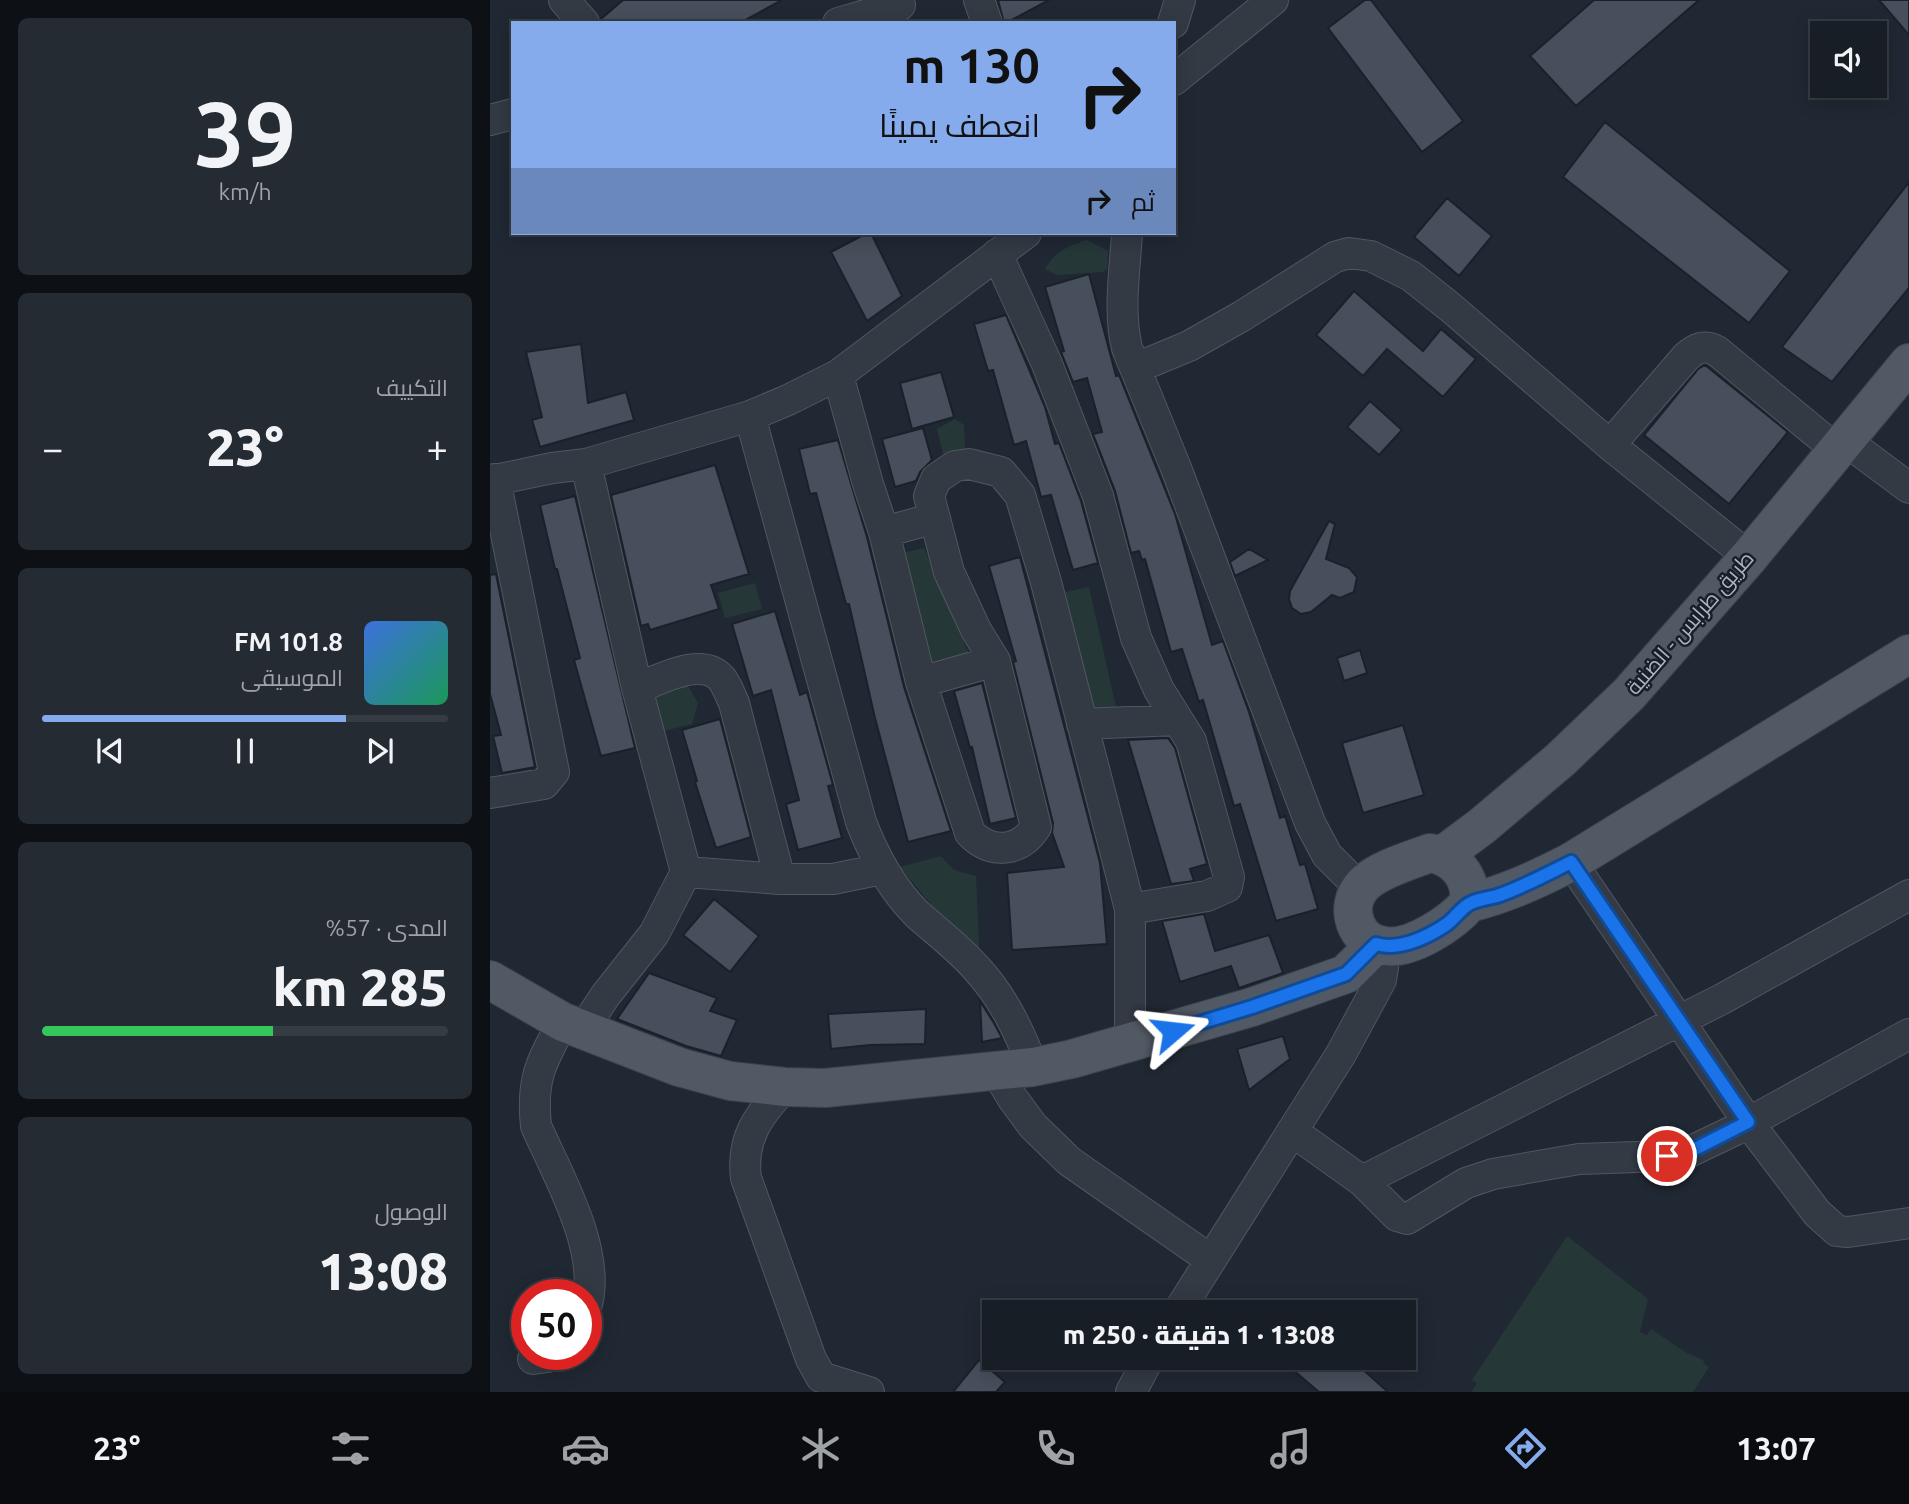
<!DOCTYPE html>
<html lang="ar">
<head>
<meta charset="utf-8">
<style>
  :root { --surface:#181e26; --page:#252b32; --text:#f1f3f6; --muted:#9fa2a7; --line:#363c43; --accent:#86abed }
  body { margin:0; font-family:Ubuntu,Cairo,sans-serif; background:var(--page); color:var(--text); direction:rtl; height:100vh; display:flex; flex-direction:column; font-size:26px; white-space:nowrap }
  * { box-sizing:border-box; margin:0 }
  p { font-size:23px; color:var(--muted) }
  .icon { flex:none; width:38px; height:38px; fill:none; stroke:currentColor; stroke-width:2; stroke-linecap:round; stroke-linejoin:round }
  .map { position:relative; flex:1; overflow:hidden; direction:ltr }
  .drawer { display:flex; flex-direction:column; gap:18px; padding:18px; background:#0d1015; width:490px }
  .drawer>* { flex:none }
  .top-card { position:absolute; left:21px; top:21px; width:665px; height:214px; border-radius:0px; box-shadow:0 4px 18px #0003,0 0 0 2px var(--line); direction:rtl; background:#86abed; color:#111; overflow:hidden }
  .tools { position:absolute; left:1320px; top:21px; display:grid; gap:14px }
  .tools a { display:grid; place-items:center; width:77px; height:77px; border-radius:0px; background:var(--surface); box-shadow:0 4px 18px #0003,0 0 0 2px var(--line); font-size:35px }
  .speed { position:absolute; left:21px; top:1279px; display:flex; gap:14px; font-size:35px; font-weight:700; text-align:center }
  .speed>* { display:grid; place-content:center; width:91px; height:91px; border-radius:50%; background:var(--surface); box-shadow:0 4px 18px #0003,0 0 0 2px var(--line); line-height:1 }
  .speed .limit { border:10px solid #d22; background:#fff; color:#111 }
  .pin { position:absolute; display:grid; place-items:center; width:60px; height:60px; color:#fff; margin:-30px; border:4px solid #fff; border-radius:50%; box-shadow:0 2px 7px #0007 }
  .me { position:absolute; width:77px; margin:-38px; rotate:73deg; stroke-linejoin:round; filter:drop-shadow(0 0 5px #0008) }
  .turn { display:flex; align-items:center; gap:24px; height:147px; padding:0 21px; font-size:32px }
  .turn .icon { width:91px; height:91px; stroke-width:2.5 }
  .turn b { display:block; font-size:49px; line-height:60px }
  .then { display:flex; align-items:center; height:66px; padding:0 21px; background:#0003; gap:14px; font-size:26px }
  .big { font-size:52px; font-weight:800; line-height:1.1 }
  .drawer .tile { flex:1; display:flex; flex-direction:column; justify-content:center; gap:10px; min-width:0; padding:0 24px; border-radius:10px; background:var(--page) }
  .drawer .dial { align-items:center; gap:0 }
  .dial b { font-size:91px; line-height:1 }
  .song { display:flex; align-items:center; gap:21px }
  .cover { width:84px; height:84px; border-radius:10px; background:linear-gradient(135deg,hsl(220 70% 55%),hsl(150 70% 35%)) }
  .played { height:7px; border-radius:4px; background:linear-gradient(90deg,var(--accent) 75%,var(--line) 75%) }
  .keys { display:flex; justify-content:space-around; direction:ltr }
  .heat { display:flex; justify-content:space-between; align-items:center; font-size:38px; direction:ltr }
  .charge { height:10px; border-radius:5px; background:linear-gradient(90deg,#34c759 57%,var(--line) 0) }
  .trip { position:absolute; left:492px; top:1300px; width:434px; height:70px; border-radius:0px; background:var(--surface); box-shadow:0 4px 18px #0003,0 0 0 2px var(--line); font-weight:800; line-height:70px; text-align:center; direction:rtl }
  .tab-bar { display:flex; height:112px; justify-content:space-around; align-items:center; background:#0a0c0f; color:var(--muted) }
  .tab-bar .icon { width:49px; height:49px }
  .tab-bar .selected { color:var(--accent) }
  .tab-bar b { font-size:32px; color:var(--text) }
  main { display:flex; flex:1; min-height:0 }
  .map>svg:first-child { display:block }
  .green { fill:#263738 }
  .building { fill:#474f5c; stroke:#1b212a; stroke-width:2 }
  .lines { fill:none; stroke-linecap:round; stroke-linejoin:round }
  .minor-casing { stroke:#515762; stroke-width:32 }
  .major-casing { stroke:#3d434d; stroke-width:40 }
  .minor { stroke:#333a44; stroke-width:30 }
  .major { stroke:#515964; stroke-width:38 }
  .route-casing { stroke:#114b97; stroke-width:18 }
  .route { stroke:#1a73e8; stroke-width:12 }
  .labels { text-anchor:middle; stroke-width:5; stroke-linejoin:round; paint-order:stroke }
  .street-label { font-size:21px; fill:#adb4c1; stroke:#191f28 }
</style>
</head>
<body>
<main>
<div class="map">
<svg width="1419" height="1392" viewBox="0 0 1419 1392">
  <rect width="100%" height="100%" fill="#202833"/>
  <path class="green" d="M 597,240 L 618,251 L 617,269 L 613,272 L 567,275 L 555,269 C 565,251 578,246 597,240 Z
    M 465,419 L 474,425 L 475,452 L 454,457 L 447,429 Z
    M 434,548 L 481,659 L 433,673 L 403,555 Z
    M 265,583 L 272,609 L 235,618 L 228,593 Z
    M 599,587 L 626,707 L 597,715 L 566,594 Z
    M 194,679 L 208,703 L 202,724 L 162,734 L 152,690 Z
    M 451,856 L 464,870 L 486,876 L 490,964 L 410,867 Z
    M 1077,1236 L 1158,1299 L 1150,1332 L 1157,1335 L 1161,1329 L 1197,1353 L 1214,1360 L 1213,1363 L 1219,1367 L 1203,1392 L 981,1392 L 987,1383 L 982,1380 Z"/>
  <path class="building" d="M 133,0 L 292,0 L 250,23 L 111,23 L 111,19 Z
    M 508,0 L 559,0 L 516,23 L 514,23 Z
    M 875,0 L 881,0 L 973,121 L 932,152 L 838,28 Z
    M 1104,0 L 1209,0 L 1086,106 L 1040,56 Z
    M 1389,0 L 1419,0 L 1419,35 Z
    M 1115,122 L 1300,271 L 1259,323 L 1073,177 Z
    M 1419,182 L 1419,288 L 1342,382 L 1292,347 Z
    M 957,198 L 1002,236 L 969,276 L 924,237 Z
    M 377,233 L 381,233 L 412,296 L 377,321 L 341,252 Z
    M 599,274 L 626,376 L 629,375 L 685,514 L 722,645 L 733,641 L 759,712 L 790,818 L 795,816 L 810,865 L 815,864 L 828,909 L 786,921 L 750,804 L 744,806 L 713,700 L 709,702 L 692,649 L 681,652 L 655,559 L 652,560 L 649,551 L 641,553 L 625,491 L 603,434 L 612,432 L 597,378 L 583,382 L 571,352 L 574,351 L 555,287 Z
    M 864,291 L 933,351 L 951,329 L 986,359 L 953,397 L 897,349 L 873,376 L 826,335 Z
    M 516,315 L 555,407 L 565,444 L 569,443 L 591,501 L 608,563 L 583,570 L 561,495 L 551,497 L 536,441 L 524,445 L 503,370 L 498,371 L 484,324 Z
    M 91,344 L 98,403 L 136,392 L 144,420 L 50,447 L 42,420 L 52,417 L 36,352 Z
    M 1215,365 L 1298,432 L 1239,504 L 1154,435 L 1208,369 Z
    M 451,372 L 464,417 L 422,429 L 410,383 Z
    M 880,401 L 912,430 L 889,455 L 857,427 Z
    M 433,428 L 442,460 L 430,472 L 426,481 L 405,487 L 392,439 Z
    M 348,440 L 377,537 L 414,687 L 461,831 L 418,842 L 385,718 L 359,604 L 356,604 L 326,493 L 320,494 L 309,449 Z
    M 225,465 L 259,574 L 221,585 L 229,609 L 160,630 L 158,624 L 151,626 L 121,495 Z
    M 85,496 L 145,748 L 111,756 L 84,660 L 90,658 L 67,569 L 65,569 L 50,505 Z
    M 839,521 L 845,524 L 836,559 L 859,568 L 867,577 L 864,592 L 850,598 L 842,595 L 821,612 L 811,614 L 802,608 L 799,599 L 800,591 Z
    M 759,549 L 778,560 L 745,576 L 740,562 Z
    M 530,557 L 610,863 L 617,944 L 522,950 L 517,873 L 574,867 L 562,833 L 563,823 L 523,662 L 526,661 L 499,566 Z
    M 6,574 L 45,767 L 12,773 L 3,736 L 11,735 L 0,694 L 0,575 Z
    M 285,611 L 310,695 L 317,692 L 343,785 L 338,786 L 352,838 L 308,850 L 296,804 L 309,800 L 281,690 L 263,696 L 242,624 Z
    M 870,650 L 877,673 L 854,681 L 847,658 Z
    M 492,683 L 526,818 L 500,824 L 482,747 L 480,748 L 464,691 Z
    M 230,719 L 261,837 L 226,848 L 205,782 L 207,781 L 192,730 Z
    M 913,725 L 934,795 L 873,813 L 852,743 Z
    M 678,738 L 685,748 L 717,864 L 700,869 L 704,881 L 681,884 L 638,740 Z
    M 224,899 L 269,936 L 240,972 L 193,935 Z
    M 714,914 L 725,951 L 779,935 L 793,973 L 749,988 L 741,966 L 690,982 L 672,921 Z
    M 159,973 L 227,998 L 220,1011 L 247,1020 L 231,1056 L 196,1046 L 127,1019 Z
    M 490,1001 L 504,1023 L 512,1038 L 492,1042 Z
    M 436,1009 L 435,1044 L 380,1045 L 341,1049 L 338,1014 Z
    M 793,1036 L 800,1059 L 759,1090 L 747,1049 Z
    M 789,1358 L 860,1358 L 898,1392 L 829,1392 Z
    M 489,1360 L 515,1382 L 506,1392 L 463,1392 Z"/>
  <g class="lines">
    <g class="minor-casing">
      <path id="minor" d="M 74,0 L 94,23
        M 489,0 L 497,23
        M 348,23 L 410,5
        M 683,23 L 690,0
        M 684,80 L 783,0
        M 0,120 L 23,114
        M 637,233 C 635,270 628,311 637,348 L 686,468 L 820,823 L 837,855 L 870,888
        M 646,368 L 699,346 L 752,316 L 845,257 L 859,253 L 881,256 L 921,276 L 960,307 L 1120,445 L 1259,557
        M 348,375 L 378,484 L 394,532 L 431,682 L 480,833 C 501,855 530,852 546,827 L 505,661 L 486,630 L 459,572 L 439,496 L 446,479 L 465,466 L 479,464 L 511,472 L 530,495 L 556,582 L 640,909 L 717,896 L 737,887 L 739,877 L 701,741 L 669,690 L 646,638 L 608,496 L 557,364 L 507,254
        M 260,416 L 371,822 C 384,856 401,888 427,914 C 447,932 469,948 487,969 C 513,997 529,1031 543,1067
        M 1356,441 L 1419,488
        M 1120,445 L 1196,357 C 1206,348 1214,344 1227,351 L 1348,451
        M 96,464 L 147,688 L 196,872
        M 0,481 L 62,468 L 96,464 L 260,416 L 298,400 L 348,375 L 536,233
        M 394,532 L 445,518
        M 431,682 L 505,661
        M 147,688 C 170,680 211,656 231,678 C 237,685 240,695 244,703 L 290,879
        M 592,724 L 687,720
        M 0,793 L 54,784 L 64,772 L 5,479
        M 1081,862 L 1258,1122 L 1327,1213 L 1347,1231 L 1358,1232 L 1419,1223
        M 73,1022 C 51,1062 41,1079 46,1126 C 68,1176 113,1252 96,1308
        M 92,1031 L 115,996 L 164,934 L 196,872 L 290,879 L 343,879 L 392,869
        M 640,1043 L 640,909
        M 506,1071 L 523,1099 L 543,1126 L 579,1161 L 721,1260
        M 295,1087 C 268,1115 251,1139 256,1178 L 321,1359 L 331,1377 L 379,1392
        M 802,1131 L 872,1181 L 1232,999 L 1419,895
        M 872,1181 L 907,1216 L 917,1219 L 976,1183 L 1003,1174 L 1089,1159 L 1176,1156 L 1199,1152 L 1245,1130 L 1419,1034
        M 688,1312 L 851,1054 L 891,980 L 896,947
        M 43,1359 L 58,1357 L 62,1354
        M 641,1392 L 659,1358"/>
    </g>
    <g class="major-casing">
      <path id="major" d="M 940,853 C 965,857 982,877 979,903 C 963,922 922,950 895,946 C 865,943 853,907 873,885 C 887,870 921,860 940,853 Z
        M 953,855 L 992,826 L 1070,760 L 1139,694 L 1259,557 L 1419,363
        M 979,903 C 1016,894 1048,879 1081,862 L 1419,654
        M 0,980 L 73,1022 L 189,1067 L 240,1081 L 295,1087 L 335,1088 L 543,1067 L 582,1059 L 762,1007 L 856,974 L 886,944"/>
    </g>
    <use href="#minor" class="minor"/>
    <use href="#major" class="major"/>
  </g>
  <g class="lines">
    <g class="route-casing">
      <path id="route" d="M 683,1031 L 762,1007 L 856,974 L 886,944 C 909,951 938,937 957,924 C 965,918 973,906 981,903 C 989,899 999,898 1007,896 C 1033,887 1057,874 1081,862 L 1258,1122 L 1199,1152 L 1177,1156"/>
    </g>
    <use href="#route" class="route"/>
  </g>
  <g class="labels">
    <g class="street-label">
      <text transform="translate(1200 623) rotate(-49)" y="7">طريق طرابس - الضنية</text>
    </g>
  </g>
</svg>
<div class="tools">
<a><svg class="icon" aria-label="sound" viewBox="0 0 24 24"><path d="M4 9h4l5-4v14l-5-4H4zM17 9q2 3 0 6"/></svg></a>
</div>
<div class="speed"><div class="limit">50</div></div>
<div class="pin" style="left:1177px;top:1156px;background:#d93025"><svg class="icon" aria-label="arrive" viewBox="0 0 24 24"><path d="M6 21V4h12l-3 4 3 4H6"/></svg></div>
<svg class="me" style="left:683px;top:1031px" viewBox="-20 -20 40 40"><path d="M0-17L14 15 0 8-14 15z" fill="#1a73e8" stroke="#fff" stroke-width="4"/></svg>
<div class="trip">13:08 · 1 دقيقة · 250 m</div>
<div class="top-card">
<div class="turn"><svg class="icon" aria-label="right" viewBox="0 0 24 24"><path d="M7 20v-9h11M14 6l5 5-5 5"/></svg><div><b>130 m</b>انعطف يمينًا</div></div>
<div class="then">ثم<svg class="icon" aria-label="right" viewBox="0 0 24 24"><path d="M7 20v-9h11M14 6l5 5-5 5"/></svg></div>
</div>
</div>
<section class="drawer">
<div class="tile dial"><b>39</b><p>km/h</p></div>
<div class="tile"><p>التكييف</p>
<div class="heat"><a>−</a><b class="big">23°</b><a>+</a></div>
</div>
<div class="tile">
<div class="song"><i class="cover"></i><div><b>101.8 FM</b><p>الموسيقى</p></div></div>
<div class="played"></div>
<div class="keys"><svg class="icon" aria-label="previous" viewBox="0 0 24 24"><path d="M18 5L8 12l10 7zM5 5v14"/></svg><svg class="icon" aria-label="pause" viewBox="0 0 24 24"><path d="M8 5v14M16 5v14"/></svg><svg class="icon" aria-label="next" viewBox="0 0 24 24"><path d="M6 5l10 7-10 7zM19 5v14"/></svg></div>
</div>
<div class="tile"><p>المدى · 57%</p><b class="big">285 km</b><div class="charge"></div></div>
<div class="tile"><p>الوصول</p><b class="big">13:08</b></div>
</section>
</main>
<nav class="tab-bar">
<b>13:07</b>
<svg class="icon selected" aria-label="directions" viewBox="0 0 24 24"><path d="M12 3l9 9-9 9-9-9zM9 14v-3h6M13 9l2 2-2 2"/></svg>
<svg class="icon" aria-label="music" viewBox="0 0 24 24"><path d="M9 18V5l10-2v13"/><circle cx="6" cy="18" r="3"/><circle cx="16" cy="16" r="3"/></svg>
<svg class="icon" aria-label="phone" viewBox="0 0 24 24"><path d="M5 4h4l2 5-3 2q2 4 5 5l2-3 5 2v4C11 20 4 13 5 4z"/></svg>
<svg class="icon" aria-label="climate" viewBox="0 0 24 24"><path d="M12 3v18M4 7l16 10M4 17L20 7"/></svg>
<svg class="icon" aria-label="car" viewBox="0 0 24 24"><path d="M5 17H2v-5l4-1 3-4h7l3 4 3 1v5h-3M9 17h6M6 11h13"/><circle cx="7" cy="17" r="2"/><circle cx="17" cy="17" r="2"/></svg>
<svg class="icon" aria-label="filters" viewBox="0 0 24 24"><path d="M4 7h16M4 17h16"/><circle cx="9" cy="7" r="2"/><circle cx="15" cy="17" r="2"/></svg>
<b>23°</b>
</nav>
</body>
</html>
